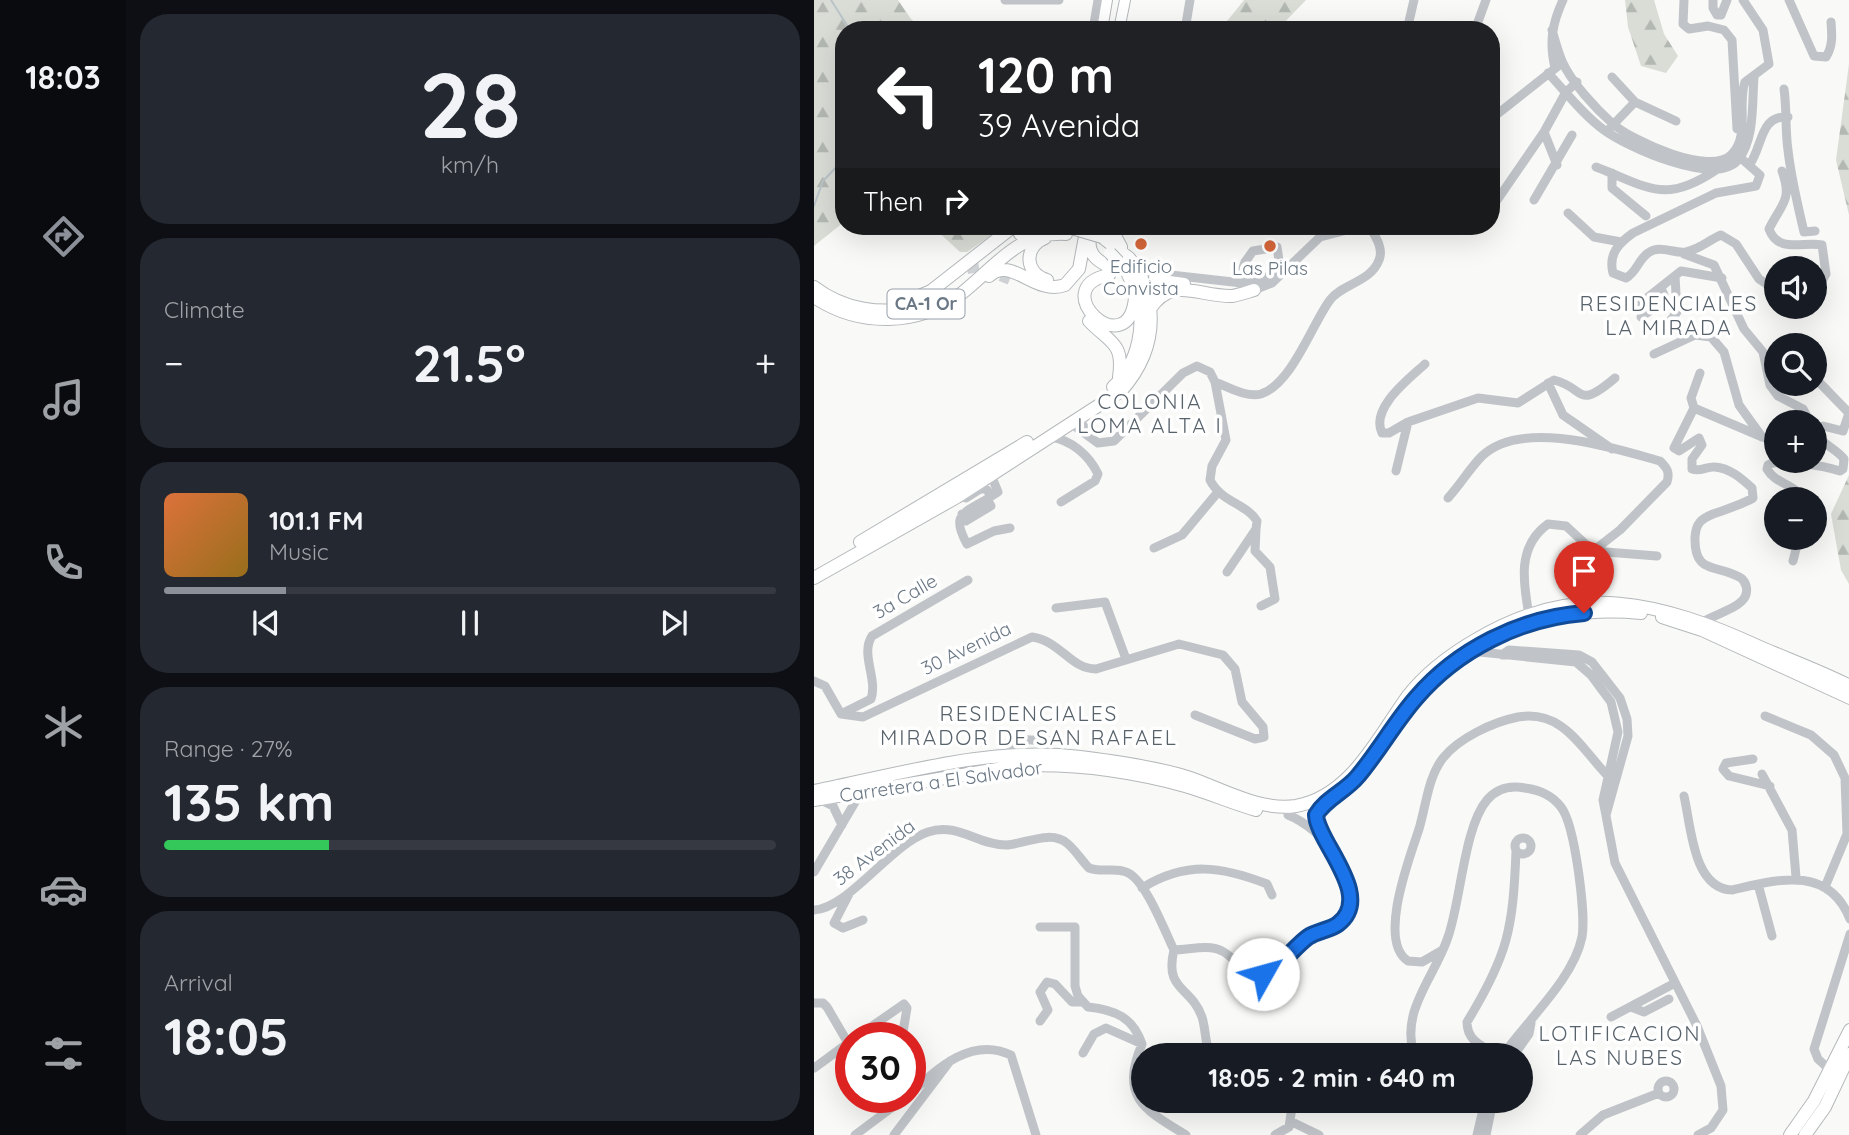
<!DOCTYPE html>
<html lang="en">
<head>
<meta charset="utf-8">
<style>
  :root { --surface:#171b24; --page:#242831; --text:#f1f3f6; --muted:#9ea1a6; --line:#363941; --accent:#8c9099 }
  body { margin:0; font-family:Quicksand,sans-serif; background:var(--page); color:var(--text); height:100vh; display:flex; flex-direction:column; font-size:26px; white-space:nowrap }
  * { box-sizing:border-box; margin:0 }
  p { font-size:23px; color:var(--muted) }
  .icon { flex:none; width:38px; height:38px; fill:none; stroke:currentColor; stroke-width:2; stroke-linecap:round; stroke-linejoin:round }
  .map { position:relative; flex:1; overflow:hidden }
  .side { display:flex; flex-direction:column; gap:14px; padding:14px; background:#0d0f14; width:688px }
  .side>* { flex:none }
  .banner { position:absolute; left:21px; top:21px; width:665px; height:214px; border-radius:28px; box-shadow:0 7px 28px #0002; background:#202124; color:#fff; overflow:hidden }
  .buttons { position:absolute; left:950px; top:256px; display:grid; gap:14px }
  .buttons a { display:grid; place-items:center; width:63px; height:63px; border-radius:50%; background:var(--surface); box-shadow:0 7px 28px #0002; font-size:35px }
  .speed { position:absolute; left:21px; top:1022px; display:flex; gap:14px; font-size:35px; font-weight:700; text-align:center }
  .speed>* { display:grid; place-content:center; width:91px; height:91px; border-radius:50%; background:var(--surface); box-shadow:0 7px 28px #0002; line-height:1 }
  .speed .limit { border:10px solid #d22; background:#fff; color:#111 }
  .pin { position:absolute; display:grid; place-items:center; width:60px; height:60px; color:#fff; margin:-72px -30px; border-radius:50% 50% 50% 0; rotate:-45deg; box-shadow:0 0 7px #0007 }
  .pin .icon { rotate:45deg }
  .me { position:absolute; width:77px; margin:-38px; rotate:52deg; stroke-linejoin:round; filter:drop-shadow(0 0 5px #0008) }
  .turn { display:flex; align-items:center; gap:24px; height:147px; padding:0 28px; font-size:32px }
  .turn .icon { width:91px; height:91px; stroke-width:2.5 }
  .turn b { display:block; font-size:49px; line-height:60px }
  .then { display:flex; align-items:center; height:66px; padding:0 28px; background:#0003; gap:14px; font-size:26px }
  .big { font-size:52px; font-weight:700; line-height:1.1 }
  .side .tile { flex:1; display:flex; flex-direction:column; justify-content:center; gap:10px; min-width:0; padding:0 24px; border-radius:28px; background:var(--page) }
  .side .dial { align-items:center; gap:0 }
  .dial b { font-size:91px; line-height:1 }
  .song { display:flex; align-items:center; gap:21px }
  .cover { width:84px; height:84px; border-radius:10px; background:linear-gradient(135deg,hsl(20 70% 55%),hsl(40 70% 35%)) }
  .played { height:7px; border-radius:4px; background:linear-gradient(90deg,var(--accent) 20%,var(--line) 20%) }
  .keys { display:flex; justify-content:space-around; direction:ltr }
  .heat { display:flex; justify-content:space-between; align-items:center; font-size:38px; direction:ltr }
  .charge { height:10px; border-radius:5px; background:linear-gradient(90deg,#34c759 27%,var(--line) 0) }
  .trip { position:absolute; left:317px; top:1043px; width:402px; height:70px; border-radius:35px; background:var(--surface); box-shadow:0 7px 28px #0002; font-weight:700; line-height:70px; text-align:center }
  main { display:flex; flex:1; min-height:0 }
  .tabs { display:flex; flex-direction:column; width:126px; justify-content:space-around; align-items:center; background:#090b0e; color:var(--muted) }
  .tabs .icon { width:49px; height:49px }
  .tabs .active { color:var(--accent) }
  .tabs b { font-size:32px; color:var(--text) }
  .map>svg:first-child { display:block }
  .forest { fill:url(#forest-firs) }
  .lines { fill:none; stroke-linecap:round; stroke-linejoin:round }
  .stream { stroke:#bac4c8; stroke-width:2 }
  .highway-tunnel { stroke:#ced2d5; stroke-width:12; stroke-dasharray:12 6; stroke-linecap:butt }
  .major-casing { stroke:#b4b8bc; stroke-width:12 }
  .highway-casing { stroke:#b4b8bb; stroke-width:14 }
  .minor { stroke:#c0c4c8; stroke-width:9 }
  .major { stroke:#fff; stroke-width:10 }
  .highway { stroke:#fff; stroke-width:12 }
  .highway-bridge-casing { stroke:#b4b8bb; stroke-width:14; stroke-linecap:butt }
  .highway-bridge { stroke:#fff; stroke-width:12 }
  .route-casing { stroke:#114b97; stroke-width:18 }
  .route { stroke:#1a73e8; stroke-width:12 }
  .poi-dot { fill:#d6663a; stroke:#fff; stroke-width:2.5 }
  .labels { text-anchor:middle; stroke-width:7; stroke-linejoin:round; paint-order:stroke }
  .shield { fill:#fff; stroke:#97a0aa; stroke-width:2 }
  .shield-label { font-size:18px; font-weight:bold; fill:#6a7885 }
  .poi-label { font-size:19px; fill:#6a7885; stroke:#fff }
  .street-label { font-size:19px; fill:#6a7885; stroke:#fff }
  .neighbourhood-label { font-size:21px; letter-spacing:2px; fill:#58626b; stroke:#fff }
</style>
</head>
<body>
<main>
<nav class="tabs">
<b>18:03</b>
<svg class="icon active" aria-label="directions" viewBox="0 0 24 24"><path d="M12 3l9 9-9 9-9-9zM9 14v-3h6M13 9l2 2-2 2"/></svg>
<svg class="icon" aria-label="music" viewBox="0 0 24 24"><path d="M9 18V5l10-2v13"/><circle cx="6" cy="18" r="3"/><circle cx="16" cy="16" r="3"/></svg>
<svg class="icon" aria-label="phone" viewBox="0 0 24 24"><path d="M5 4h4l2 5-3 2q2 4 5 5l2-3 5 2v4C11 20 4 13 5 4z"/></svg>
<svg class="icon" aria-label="climate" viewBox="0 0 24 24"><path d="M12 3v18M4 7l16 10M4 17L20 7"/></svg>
<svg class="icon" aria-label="car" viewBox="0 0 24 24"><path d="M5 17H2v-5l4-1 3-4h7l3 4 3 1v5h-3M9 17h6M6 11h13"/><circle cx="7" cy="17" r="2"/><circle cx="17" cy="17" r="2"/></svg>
<svg class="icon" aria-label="filters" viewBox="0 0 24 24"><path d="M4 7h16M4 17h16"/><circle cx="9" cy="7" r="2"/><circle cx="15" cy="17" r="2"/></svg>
</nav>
<section class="side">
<div class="tile dial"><b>28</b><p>km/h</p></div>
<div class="tile"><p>Climate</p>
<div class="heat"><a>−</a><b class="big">21.5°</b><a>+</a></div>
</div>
<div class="tile">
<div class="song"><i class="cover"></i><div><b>101.1 FM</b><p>Music</p></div></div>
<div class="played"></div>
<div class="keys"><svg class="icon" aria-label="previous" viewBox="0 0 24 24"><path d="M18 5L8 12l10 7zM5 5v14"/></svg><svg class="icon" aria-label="pause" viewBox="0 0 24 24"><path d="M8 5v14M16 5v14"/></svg><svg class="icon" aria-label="next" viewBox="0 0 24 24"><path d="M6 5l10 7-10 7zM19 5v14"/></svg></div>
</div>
<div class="tile"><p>Range · 27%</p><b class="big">135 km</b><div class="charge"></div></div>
<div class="tile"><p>Arrival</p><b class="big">18:05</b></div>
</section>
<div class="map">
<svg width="1036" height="1135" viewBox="0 0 1036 1135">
  <defs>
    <pattern id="forest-firs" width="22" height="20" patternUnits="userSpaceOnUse" patternTransform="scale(1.75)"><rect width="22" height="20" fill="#d9ddd6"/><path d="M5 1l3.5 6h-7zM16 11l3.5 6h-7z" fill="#b4b8b3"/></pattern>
  </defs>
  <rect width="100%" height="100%" fill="#f9f9f7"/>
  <path class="forest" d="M 0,0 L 84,0 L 97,19 L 110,30 L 30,30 L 30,222 L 0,246 Z
    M 430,0 L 492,0 L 463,30 L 406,30 Z
    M 811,0 L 840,0 L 850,34 L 864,56 L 852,73 L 827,66 L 814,27 Z
    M 1035,64 L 1035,215 L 1022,160 Z
    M 118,226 L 174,226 L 179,234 L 153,252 L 146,252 Z
    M 1035,475 L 1036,475 L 1035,584 L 1027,570 L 1017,514 Z"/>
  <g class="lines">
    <path class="stream" d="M 17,0 L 36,30
      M 0,206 L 9,181 L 30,159"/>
    <path class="highway-tunnel" d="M 153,268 L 165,266 L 196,279"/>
    <g class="major-casing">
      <path id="major" d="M 288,30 L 293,0
        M 305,30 L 311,0"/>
    </g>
    <g class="highway-casing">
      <path id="highway" d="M 296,226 L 307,247
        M 206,234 L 214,226
        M 288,237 L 315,258
        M 231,238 C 209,247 211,274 233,280
        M 276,238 C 273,255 285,262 298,268
        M 295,275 C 230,288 314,366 321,298
        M 175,276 C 198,255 220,296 251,285 L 265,269 L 273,226
        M 340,280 L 370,284
        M 0,287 C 30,310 67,315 103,307
        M 0,297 C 45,327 104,327 148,293 C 182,266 205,231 252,234
        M 86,304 L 117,291 L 200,226
        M 336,309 C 358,275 385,297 418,296 C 425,295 433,292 440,290
        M 275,321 C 296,343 310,342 305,377
        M 299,387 C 325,363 333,322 321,290
        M 46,542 L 213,442
        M 0,578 L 143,497 L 307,391 C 332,363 342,330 334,294
        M 848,617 L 888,630 L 1036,698
        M 678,639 C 724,616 776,608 827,613
        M 0,791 C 86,774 177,746 266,757 C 299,761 334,766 367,775 C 402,785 444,812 482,806 C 537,796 564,737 593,697 C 612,672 637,654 663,639 C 764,579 847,602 946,647 C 976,660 1006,671 1036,686
        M 0,800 L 201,766 C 258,763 316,771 371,786 C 395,793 418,803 442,810
        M 976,1135 L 1000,1101 L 1036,1030
        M 991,1135 L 1011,1107 L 1036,1054"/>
    </g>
    <path class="minor" d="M 191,0 L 245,0
      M 870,0 L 869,24 L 875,29 L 894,26 L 910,30 L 918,40 L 923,129
      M 899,0 L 899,8 L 903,15 L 907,15 L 913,0
      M 975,0 L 1000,56 L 1012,57 C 1019,46 1018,35 1017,22
      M 279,30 L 284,0
      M 371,30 L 376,0
      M 593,30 L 600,0
      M 661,30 L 672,0
      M 738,30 C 741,40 744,52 748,61 C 757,82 782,109 799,124 C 819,141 896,177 918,154 C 936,136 923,103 931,82 L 955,64 L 949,30 L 929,0
      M 741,68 C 735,42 738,24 749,0
      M 734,73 C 752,92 769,115 790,130 C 813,147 901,187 924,160 C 941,140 938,102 940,77
      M 798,77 L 821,102 L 862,121
      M 970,89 C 973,110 971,130 974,150 C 977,178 984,206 990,232 L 1001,231
      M 677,119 L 748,63
      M 796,128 L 821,102
      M 730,132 L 743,165
      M 920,152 L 946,175 L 942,186 L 902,193 L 819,233 C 805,243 794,254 799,273 L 812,278 C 823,272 824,260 834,253 C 846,244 860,254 872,252 C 886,249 895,240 907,235 L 922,244 L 945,279 L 962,290
      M 936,164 C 949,145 946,115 974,117
      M 782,167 C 835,187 850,205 902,170
      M 968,171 C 979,201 967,204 955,229 C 964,254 990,241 1008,245 L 1012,274 L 1008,281 L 1001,280
      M 798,173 L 798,188 L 832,216
      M 720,200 L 758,135
      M 677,209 L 730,132 L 752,92 L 763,82
      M 754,213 L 780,237 L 807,242
      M 463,247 L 467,273
      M 870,254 L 900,265 L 930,329 L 949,352 L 956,385 L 964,396 L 989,409 L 996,422
      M 321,271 L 428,283 L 467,273
      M 424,283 L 431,262 L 439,251 L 463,247
      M 440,290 L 458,283 L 506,237 L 549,226
      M 824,305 L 867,271 L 908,278
      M 827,317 L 847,303 L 850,295 L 847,288
      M 856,321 L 863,312 L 861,276
      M 840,354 L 881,335 L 897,337 L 910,352 L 925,405 L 948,437 L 962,439
      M 611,364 C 595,379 556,408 568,433 L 575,433 L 594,422 L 664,398 L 704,403 L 740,380 C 772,388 762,411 801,378
      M 886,373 L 877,398 L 880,408 L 860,448 L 865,451 L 885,438 L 888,445 L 878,459 L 878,469 C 887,472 893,466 901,467 C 916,468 928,479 938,488 L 939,498 C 927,505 913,509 899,514 C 887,519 882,523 881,537 C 880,576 903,563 927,578 C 933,583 934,591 931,597 C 924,609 901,614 889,622
      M 1001,378 L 1035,413 L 1029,431 L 1009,426
      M 401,382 C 414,387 433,398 447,394 C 478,384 498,324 516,300 C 528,284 557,282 565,260 C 570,248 561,236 555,226
      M 734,383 L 749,415 L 798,449
      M 880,408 L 946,436
      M 265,420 L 279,439
      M 258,424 L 284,443 L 300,441 L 369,373 L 383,366 L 396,372 L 401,382 L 412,440 L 398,466 L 396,480 C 407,502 433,504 443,521 L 442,529 L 413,572
      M 237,437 C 257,440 275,455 284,474 L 281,481 L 247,502
      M 582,471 L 594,422
      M 152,498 L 168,488 L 173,490 L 177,496
      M 634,498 C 646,485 656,468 668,456 C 708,418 799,448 846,461 C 853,468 856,472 853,482 L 806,530 L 779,551
      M 173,499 C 148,514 137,515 153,544 L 180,531 L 196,528
      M 989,499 C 981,483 962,485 953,469 L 954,465 C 967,458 1010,466 1026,471 L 1029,469 L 1030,459 C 1022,448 1008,445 1001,432
      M 148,514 L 152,521 L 177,506 L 173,499 L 184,492 L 177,475
      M 442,530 L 441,551 L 456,567 L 461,599 L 447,606
      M 340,548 L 368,535 L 404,492
      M 979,561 L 985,537
      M 242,608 L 291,602 L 312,659
      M 715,615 C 709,582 703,546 734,524 L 752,526 L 779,551 L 843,556
      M 656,651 L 762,662 L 777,675 L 797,702 L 804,732 L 789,800 L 801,863 L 883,1026 L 907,1086 L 909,1110 L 897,1128 L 884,1135
      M 688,655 L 695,650 L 765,655 L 778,662 L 806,698 L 813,719 L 814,736 L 792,815
      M 0,681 L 11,686 L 27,714 L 49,717 L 218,637 C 247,641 256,669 282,669 L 365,644 L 409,655 L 421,669 L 428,702 L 449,727 L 450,737 L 441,739 L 381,715
      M 27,714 L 57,699 C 64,679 46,654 58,636 L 154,580
      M 951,716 L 997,735 L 1020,755 L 1031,778 L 1033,834 L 1011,887
      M 195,755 L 198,739 L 237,741
      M 939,759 L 912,763 L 909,769 L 915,776 L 956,786
      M 948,774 L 978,830 L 982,877
      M 870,796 C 877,826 879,889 918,890 C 962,880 1014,864 1036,919
      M 5,799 L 19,806 L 28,825
      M 506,834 L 502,815 L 507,807
      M701 846a8 8 0 1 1 16 0a8 8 0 1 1-16 0Z
      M 0,872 L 47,792
      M 944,884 L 958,936
      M 328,888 C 372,861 407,866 453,884 L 458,895
      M 35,894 L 20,923 L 29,928 L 49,920
      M 0,910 C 35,908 77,844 114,832 C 144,822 163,845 192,845 C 211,844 237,829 254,844 C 262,851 268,861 275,868 C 287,873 301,867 312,872 C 331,878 351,932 360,950
      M 226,927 L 261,927 L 261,986 L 264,996 L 274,1007 C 301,1010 319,1017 328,1044 C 306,1097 329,1109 372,1135
      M 360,950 C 375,950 394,944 408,951 C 421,957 432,978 448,975 C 464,971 472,955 485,945 C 497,934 521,930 530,917 C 553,879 507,828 474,815
      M 360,950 C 350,991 377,986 388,1017 C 392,1030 391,1044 396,1055
      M 627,951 L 608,962 L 594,961 C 563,941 596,857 605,829 C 612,806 614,777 629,758 C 645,738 679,722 704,717 C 753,709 770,755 800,782
      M 0,1003 L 9,1003 L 13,1007 L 34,1043
      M 817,1007 L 830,1012 L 855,999
      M 797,1017 L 861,983
      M 226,1021 L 234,1010 L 226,992 L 233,982 L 241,984 L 258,1002 L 268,1002
      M 41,1038 L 90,1004 L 93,1008 L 88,1038
      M 269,1053 L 280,1034 L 292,1028 L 328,1044
      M 479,1055 L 489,1051 L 504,1054
      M 600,1055 C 586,1010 621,977 634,937 C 647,900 650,827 673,800 C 683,788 696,785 711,788 C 726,790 738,795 747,807 C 761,825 772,914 768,937 C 759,980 713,1020 689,1055
      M 683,1055 C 668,1046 653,1041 653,1022 C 694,955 699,929 702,851
      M 700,1055 L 715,1034 L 717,1023
      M 0,1068 L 37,1041
      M 1016,1070 L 1004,1059 L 1000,1049 L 1036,934
      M844 1089a8 8 0 1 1 16 0a8 8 0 1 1-16 0Z
      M 96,1094 C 123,1069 157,1036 197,1055 L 222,1135
      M 476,1121 L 505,1135
      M 41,1135 L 92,1097
      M 80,1135 L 136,1061
      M 461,1135 L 475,1127 L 479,1101
      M 663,1135 L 671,1101
      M 672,1135 L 679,1101
      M 766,1135 L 789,1115 L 845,1093"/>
    <use href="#major" class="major"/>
    <use href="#highway" class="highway"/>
    <g class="highway-bridge-casing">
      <path id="highway-bridge" d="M 251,226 L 288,237
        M 296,253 L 312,270 L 321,290
        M 315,258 L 325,271 L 334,294"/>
    </g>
    <use href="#highway-bridge" class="highway-bridge"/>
  </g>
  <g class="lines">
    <g class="route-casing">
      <path id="route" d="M 449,974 C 467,967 478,949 494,937 C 503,931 516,930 524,924 C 561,896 503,842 502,815 C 511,799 532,791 544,776 C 565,751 581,722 602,698 C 643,650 706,618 770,613"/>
    </g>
    <use href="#route" class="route"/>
  </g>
  <g class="poi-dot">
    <circle cx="327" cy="244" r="7"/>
    <circle cx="456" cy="246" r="7"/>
  </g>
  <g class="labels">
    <rect class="shield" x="73.5" y="289.5" width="77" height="29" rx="5"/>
    <g class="shield-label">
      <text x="112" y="310">CA-1 Or</text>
    </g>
    <g class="poi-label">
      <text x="327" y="273">Edificio<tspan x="327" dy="22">Convista</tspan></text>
      <text x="456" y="275">Las Pilas</text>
    </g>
    <g class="street-label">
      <text transform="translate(91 596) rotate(-30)" y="7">3a Calle</text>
      <text transform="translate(152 648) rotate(-26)" y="7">30 Avenida</text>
      <text transform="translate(127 781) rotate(-8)" y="7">Carretera a El Salvador</text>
      <text transform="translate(60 852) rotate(-37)" y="7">38 Avenida</text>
    </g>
    <g class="neighbourhood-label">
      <text x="855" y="311">RESIDENCIALES<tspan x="855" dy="24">LA MIRADA</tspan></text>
      <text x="336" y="409">COLONIA<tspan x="336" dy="24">LOMA ALTA I</tspan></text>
      <text x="215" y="721">RESIDENCIALES<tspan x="215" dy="24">MIRADOR DE SAN RAFAEL</tspan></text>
      <text x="806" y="1041">LOTIFICACION<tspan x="806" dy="24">LAS NUBES</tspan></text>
    </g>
  </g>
</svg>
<div class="buttons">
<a><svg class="icon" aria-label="sound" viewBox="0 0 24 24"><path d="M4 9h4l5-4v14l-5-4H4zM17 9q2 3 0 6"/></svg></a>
<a><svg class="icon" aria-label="search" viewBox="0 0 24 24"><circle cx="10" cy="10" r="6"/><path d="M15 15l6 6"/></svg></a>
<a>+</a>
<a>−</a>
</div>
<div class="speed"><div class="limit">30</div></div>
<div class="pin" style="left:770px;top:613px;background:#d93025"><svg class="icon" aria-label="arrive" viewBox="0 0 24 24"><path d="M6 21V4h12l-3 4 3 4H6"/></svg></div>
<svg class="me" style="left:449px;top:974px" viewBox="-20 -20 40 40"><circle r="19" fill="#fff"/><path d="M0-13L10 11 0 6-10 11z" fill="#1a73e8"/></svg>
<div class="trip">18:05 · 2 min · 640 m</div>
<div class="banner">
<div class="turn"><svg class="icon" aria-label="left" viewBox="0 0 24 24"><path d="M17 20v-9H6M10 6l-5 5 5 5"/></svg><div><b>120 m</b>39 Avenida</div></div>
<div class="then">Then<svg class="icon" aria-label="right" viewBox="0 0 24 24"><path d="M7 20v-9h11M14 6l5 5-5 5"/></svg></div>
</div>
</div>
</main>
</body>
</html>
